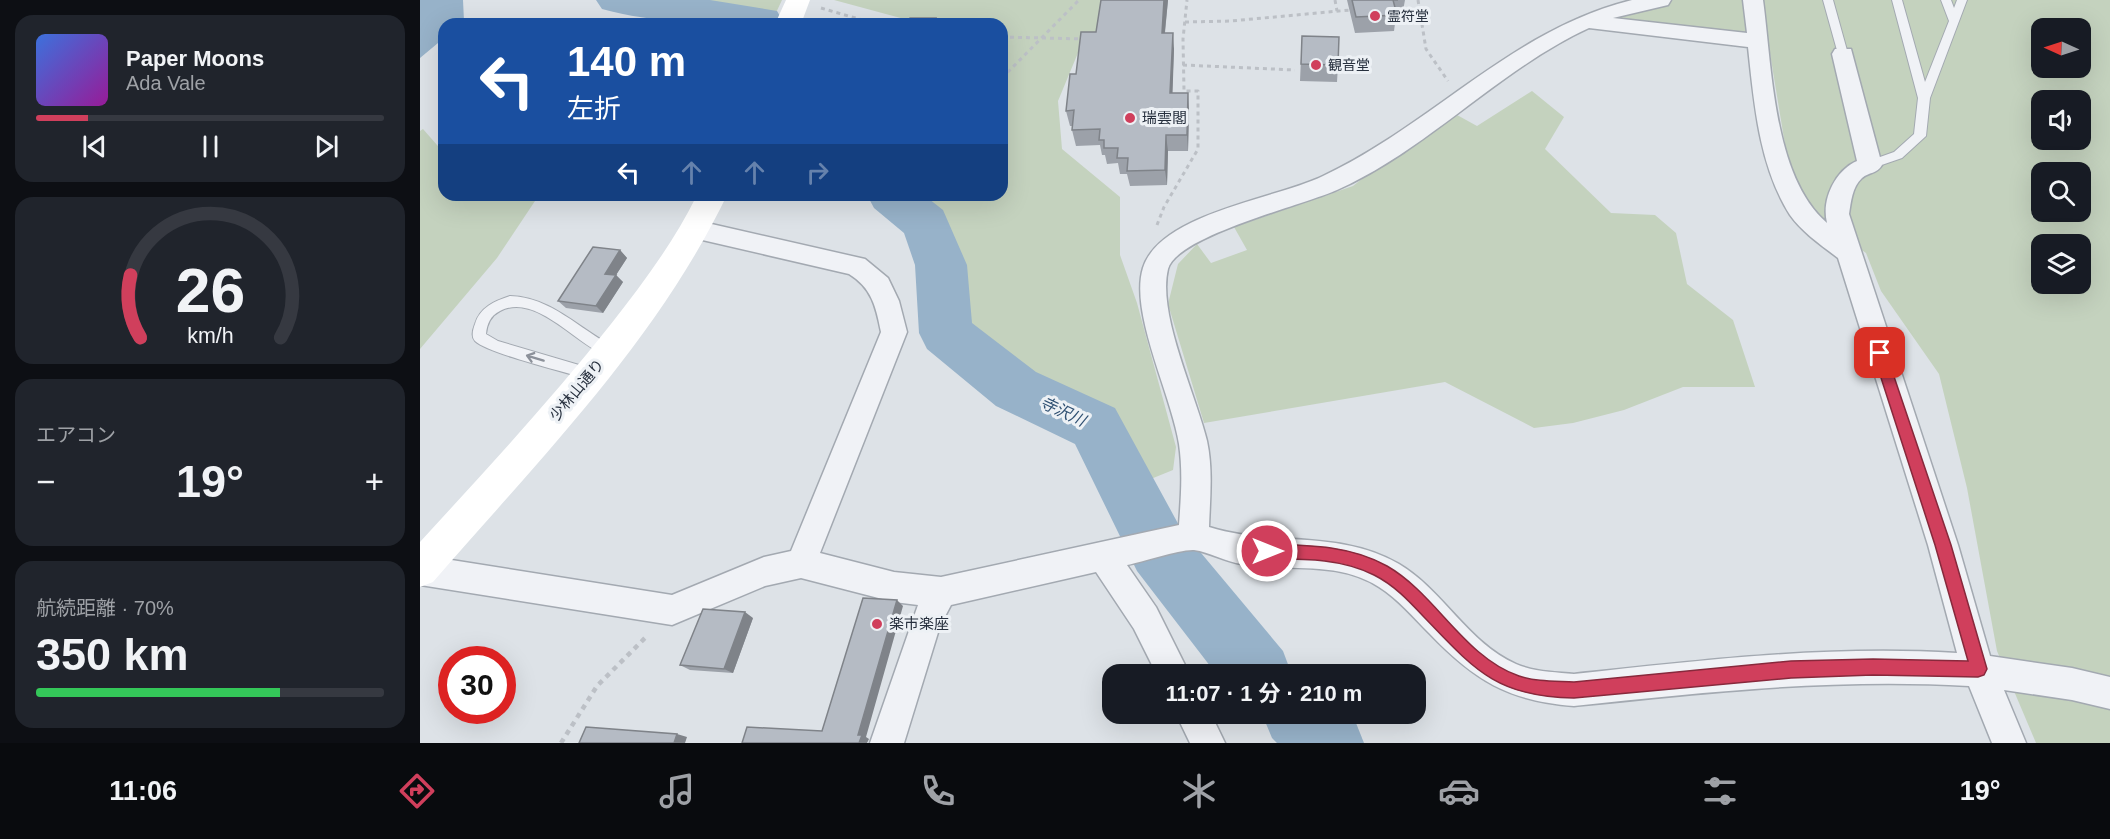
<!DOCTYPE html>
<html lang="ja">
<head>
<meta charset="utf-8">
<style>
  :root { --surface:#171b24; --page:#20242c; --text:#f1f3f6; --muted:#9ea1a6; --line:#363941; --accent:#d03f5c }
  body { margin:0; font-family:Helvetica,"Noto Sans JP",sans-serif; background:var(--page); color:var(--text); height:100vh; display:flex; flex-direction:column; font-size:22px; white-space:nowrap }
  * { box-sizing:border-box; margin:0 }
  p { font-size:20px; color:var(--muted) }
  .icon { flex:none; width:33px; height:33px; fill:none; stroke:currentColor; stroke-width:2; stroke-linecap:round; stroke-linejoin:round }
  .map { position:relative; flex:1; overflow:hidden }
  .side { display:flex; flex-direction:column; gap:15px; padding:15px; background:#0d0f14; width:420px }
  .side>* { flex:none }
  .hud { position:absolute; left:18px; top:18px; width:570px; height:183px; border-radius:18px; box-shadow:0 6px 24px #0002; background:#1a4fa0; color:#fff; overflow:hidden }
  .needle { width:39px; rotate:273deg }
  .controls { position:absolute; left:1611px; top:18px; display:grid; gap:12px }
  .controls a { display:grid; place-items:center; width:60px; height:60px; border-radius:12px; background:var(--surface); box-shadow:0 6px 24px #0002; font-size:30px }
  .speed { position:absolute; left:18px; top:646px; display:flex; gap:12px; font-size:30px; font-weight:700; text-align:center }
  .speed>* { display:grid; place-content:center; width:78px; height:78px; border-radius:50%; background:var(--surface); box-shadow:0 6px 24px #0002; line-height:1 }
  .speed .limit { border:9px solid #d22; background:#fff; color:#111 }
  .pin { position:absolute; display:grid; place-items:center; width:51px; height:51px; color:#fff; margin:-26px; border-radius:12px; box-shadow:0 3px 9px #0006 }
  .me { position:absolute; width:66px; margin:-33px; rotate:90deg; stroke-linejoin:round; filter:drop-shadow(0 0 4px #0008) }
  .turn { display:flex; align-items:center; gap:21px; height:126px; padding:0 30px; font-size:27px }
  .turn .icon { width:78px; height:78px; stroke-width:2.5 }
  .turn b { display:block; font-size:42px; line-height:51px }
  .lanes { display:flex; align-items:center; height:57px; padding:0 30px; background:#0003; justify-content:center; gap:30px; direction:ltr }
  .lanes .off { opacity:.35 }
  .big { font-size:45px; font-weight:700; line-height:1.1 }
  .side .tile { flex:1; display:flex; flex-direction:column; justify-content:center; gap:9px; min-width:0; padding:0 21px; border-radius:18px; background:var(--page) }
  .side .dial { align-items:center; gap:0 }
  .dial svg { height:156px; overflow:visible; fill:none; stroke:var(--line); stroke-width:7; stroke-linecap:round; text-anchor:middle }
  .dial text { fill:var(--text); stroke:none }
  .song { display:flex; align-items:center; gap:18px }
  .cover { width:72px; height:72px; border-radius:9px; background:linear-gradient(135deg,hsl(220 70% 55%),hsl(300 70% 35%)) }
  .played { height:6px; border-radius:3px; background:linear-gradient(90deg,var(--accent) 15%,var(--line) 15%) }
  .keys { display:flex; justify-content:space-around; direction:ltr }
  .heat { display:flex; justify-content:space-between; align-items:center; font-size:33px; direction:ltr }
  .charge { height:9px; border-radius:4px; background:linear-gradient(90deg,#34c759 70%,var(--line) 0) }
  .trip { position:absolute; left:682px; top:664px; width:324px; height:60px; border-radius:18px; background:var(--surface); box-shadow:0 6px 24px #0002; font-weight:700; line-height:60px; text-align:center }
  .tabs { display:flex; height:96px; justify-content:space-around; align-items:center; background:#090b0e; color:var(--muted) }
  .tabs .icon { width:42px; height:42px }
  .tabs .active { color:var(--accent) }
  .tabs b { font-size:27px; color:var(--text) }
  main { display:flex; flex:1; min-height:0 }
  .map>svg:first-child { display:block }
  .green { fill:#c4d2be; fill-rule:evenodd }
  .water { fill:#97b2c9 }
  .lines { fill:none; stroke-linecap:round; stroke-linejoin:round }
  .river { fill:#97b2c9; fill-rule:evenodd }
  .lane-casing { stroke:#a3a9b1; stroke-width:2 }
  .street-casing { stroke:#a3a9b1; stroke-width:3 }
  .path-far1 { stroke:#bcc0c6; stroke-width:3; stroke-dasharray:4 4; stroke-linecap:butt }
  .path { stroke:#bcc0c6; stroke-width:4.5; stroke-dasharray:5 5; stroke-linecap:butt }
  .lane { fill:#f0f2f6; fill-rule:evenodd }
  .street { fill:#f0f2f6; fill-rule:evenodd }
  .secondary { fill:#fff; fill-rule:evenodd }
  .wall { fill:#9ca1a9 }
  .shaded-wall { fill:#7f8389 }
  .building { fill:#b5bbc4; stroke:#7f8389; stroke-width:1.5 }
  .oneway { stroke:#8c919a }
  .route { fill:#d03f5c; stroke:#87293c; stroke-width:1.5 }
  .poi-dot { fill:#d03f5c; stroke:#edf1f5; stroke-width:2 }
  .labels { text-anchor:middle; stroke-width:6; stroke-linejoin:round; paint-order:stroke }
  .far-poi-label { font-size:14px; fill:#27303e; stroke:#edf1f5; text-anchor:start }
  .poi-label { font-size:15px; fill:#27303e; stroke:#edf1f5; text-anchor:start }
  .street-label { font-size:15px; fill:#27303e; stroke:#edf1f5 }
  .water-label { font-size:16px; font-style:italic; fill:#305173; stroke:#edf1f5 }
</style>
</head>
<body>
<main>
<section class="side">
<div class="tile">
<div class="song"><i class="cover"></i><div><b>Paper Moons</b><p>Ada Vale</p></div></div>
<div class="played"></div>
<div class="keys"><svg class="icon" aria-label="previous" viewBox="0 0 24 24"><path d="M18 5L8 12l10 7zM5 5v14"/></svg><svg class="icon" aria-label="pause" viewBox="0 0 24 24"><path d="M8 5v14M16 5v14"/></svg><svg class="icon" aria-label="next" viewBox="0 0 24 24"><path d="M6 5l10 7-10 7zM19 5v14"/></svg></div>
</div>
<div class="tile dial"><svg viewBox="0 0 100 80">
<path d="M14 69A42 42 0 1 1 86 69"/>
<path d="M14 69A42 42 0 0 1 9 37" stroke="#d03f5c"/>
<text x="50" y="56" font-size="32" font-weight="700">26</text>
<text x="50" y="72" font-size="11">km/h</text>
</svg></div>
<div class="tile"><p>エアコン</p>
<div class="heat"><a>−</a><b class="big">19°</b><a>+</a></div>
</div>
<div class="tile"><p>航続距離 · 70%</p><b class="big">350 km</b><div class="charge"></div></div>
</section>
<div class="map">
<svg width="1690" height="743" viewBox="0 0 1690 743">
  <rect width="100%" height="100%" fill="#dde2e7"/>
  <path class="green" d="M 247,0 L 362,0 L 354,17 Z
    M 414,0 L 688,0 L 683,34 L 660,48 L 638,101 L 642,149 L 700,197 L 700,255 L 717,303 L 756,447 L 753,470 L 716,485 L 692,425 L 680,415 L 608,379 L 556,346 L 544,326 L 535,275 L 533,245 L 478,195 L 582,195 L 582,24 L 487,24 L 488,20 Z
    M 1253,0 L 1690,0 L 1690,743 L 1616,743 L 1577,651 L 1547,488 L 1519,374 L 1461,291 L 1446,253 L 1405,225 L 1387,205 L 1368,163 L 1347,35 L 1190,18 ZM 1622,28 L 1660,28 L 1660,68 L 1622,68 ZM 1622,100 L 1660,100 L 1660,140 L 1622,140 ZM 1622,172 L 1660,172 L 1660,212 L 1622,212 ZM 1622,244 L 1660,244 L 1660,284 L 1622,284 Z
    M 1112,91 L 1144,117 L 1125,149 L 1191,213 L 1235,215 L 1256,233 L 1267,284 L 1313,320 L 1335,387 L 1263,387 L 1204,410 L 1153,423 L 1114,428 L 1025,382 L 784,423 L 748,304 L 758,264 L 777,244 L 791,263 L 827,250 L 814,227 L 933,186 L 1028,110 L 1057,126 Z
    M 3,129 L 24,153 L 24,195 L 119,195 L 77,258 L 0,349 L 0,131 Z"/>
  <path class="water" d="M 0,0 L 43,0 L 44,21 L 40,24 L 24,24 L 24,38 L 0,58 Z"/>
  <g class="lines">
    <path class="river" d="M 176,0 L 290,0 L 357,11 L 363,21 L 361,24 C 301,24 241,25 182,9 Z
      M 447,195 L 504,195 L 523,210 L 547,265 L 552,323 L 616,372 L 695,408 L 761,529 L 863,651 L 872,675 L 797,675 L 717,571 L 655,444 L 576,406 L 507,349 L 499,333 L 495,265 L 484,233 L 454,208 Z
      M 842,714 L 928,714 L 934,718 L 944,743 L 857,743 L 852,738 Z"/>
    <g class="lane-casing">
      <path id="lane" d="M 1403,0 L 1413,0 L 1428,54 L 1427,56 L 1419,56 L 1418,54 Z
        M 1472,0 L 1482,0 L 1505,82 L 1529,21 L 1521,0 L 1531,0 L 1534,8 L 1537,0 L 1547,0 L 1510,98 L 1506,136 L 1482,158 L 1450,169 L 1446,168 L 1444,165 L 1446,162 L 1474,152 L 1494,134 L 1498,98 Z
        M 90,296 C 131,297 159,329 194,347 L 196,351 L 194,355 L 189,357 C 156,345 116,292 80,311 C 70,316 67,324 66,334 L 78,341 L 176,370 L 178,374 L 176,378 L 171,380 C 149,373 69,354 55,341 C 51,337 53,329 55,324 C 60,307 75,301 90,296 Z"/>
    </g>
    <g class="street-casing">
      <path id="street" d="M 1212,0 L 1251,0 L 1248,5 L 1193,18 L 1327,33 L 1323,0 L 1343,0 C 1352,66 1353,177 1407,223 C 1401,199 1416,170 1437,161 L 1412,54 L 1415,49 L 1431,49 L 1462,165 C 1457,174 1449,172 1442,178 C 1432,187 1431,202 1429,214 L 1538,545 L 1570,656 L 1652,668 L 1690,677 L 1690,709 L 1652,700 L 1584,690 L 1606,743 L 1572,743 L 1549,686 C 1416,678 1286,692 1154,706 C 1088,701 1054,680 1009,633 C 993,617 978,599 959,587 C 918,560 867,572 822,564 C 806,562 789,552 774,550 C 760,549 723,562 707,565 L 736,607 L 770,675 L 737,675 L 714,629 L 676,572 L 531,605 L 520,626 L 484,743 L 450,743 L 498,605 L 474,602 L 381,578 L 345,586 L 252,625 L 0,585 L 0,555 L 252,595 L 344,557 L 371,551 L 461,332 C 456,307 452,288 429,274 L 265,236 L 262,229 L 265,222 L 274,220 L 445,259 L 468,278 L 479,301 L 487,332 L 400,553 L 474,572 L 521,577 L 759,525 C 761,497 763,471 759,444 C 752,396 709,313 723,268 C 740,213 856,199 903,176 C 1012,125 1093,29 1212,0 ZM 1169,28 L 1328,47 C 1334,103 1339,166 1370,215 C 1382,232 1401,245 1418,258 L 1508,545 L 1537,653 C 1409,645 1282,660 1154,674 C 1135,672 1114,672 1096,664 C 1048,643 1023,590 979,564 C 919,529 852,547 789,527 C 790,498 793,469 787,441 C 776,395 737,314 748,269 C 756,236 884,205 917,190 C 1009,149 1078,70 1169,28 Z
        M 756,714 L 791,714 L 805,743 L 770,743 Z"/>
    </g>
    <path class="path-far1" d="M 915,0 L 917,11
      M 998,0 L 1006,49 L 1028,81
      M 401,8 L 456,24
      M 765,22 L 811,21 L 930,10
      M 582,37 L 665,39
      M 763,65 L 875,70
      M 582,78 L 659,0
      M 737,225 L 744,207 L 778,149 L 778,91 L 764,91 L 763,39 L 767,0"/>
    <path class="path" d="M 141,743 L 177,686 L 226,637"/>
    <use href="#lane" class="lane"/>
    <use href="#street" class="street"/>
    <path class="secondary" d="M 366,0 L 390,0 L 381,24 L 355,24 Z
      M 277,195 L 307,195 C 237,341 118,461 13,582 L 0,587 L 0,542 C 65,471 131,400 191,324 C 223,283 254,242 277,195 Z"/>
  </g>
  <path class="wall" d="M 681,0 L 748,0 L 745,33 L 754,49 L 752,93 L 769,109 L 768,151 L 748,151 L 747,185 L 710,186 L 707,174 L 700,174 L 698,163 L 687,164 L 685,155 L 682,155 L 680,145 L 656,146 L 652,130 L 652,126 L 650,126 L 646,111 L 656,74 L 676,32 Z
    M 927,0 L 985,0 L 982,16 L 976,16 L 974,31 L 935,33 Z
    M 882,36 L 918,65 L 917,82 L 880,81 Z
    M 200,250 L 207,258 L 196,275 L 203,282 L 183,313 L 146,308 L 138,301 Z
    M 333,618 L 313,673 L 270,670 L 260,665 Z"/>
  <path class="shaded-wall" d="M 744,0 L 748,0 L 743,50 L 742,33 Z
    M 753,33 L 754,49 L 752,109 L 750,93 Z
    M 768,93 L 769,109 L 768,151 L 767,135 Z
    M 746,135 L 748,151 L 747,185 L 745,170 Z
    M 200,250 L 207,258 L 196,275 L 203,282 L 183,313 L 176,306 L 185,274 Z
    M 477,600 L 483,606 L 446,737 L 449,739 L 447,743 L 439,743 L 438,735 Z
    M 325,612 L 333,618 L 313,673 L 304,669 Z
    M 257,734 L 267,737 L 265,743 L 254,743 Z"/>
  <path class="building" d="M 681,0 L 744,0 L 742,33 L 753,33 L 750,93 L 768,93 L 767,135 L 746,135 L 745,170 L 707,171 L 708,158 L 697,158 L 698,148 L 684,148 L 684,140 L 679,140 L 680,129 L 652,130 L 654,110 L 646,111 L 650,74 L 656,74 L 661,32 L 676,32 Z
    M 932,0 L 978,0 L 973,0 L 977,15 L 936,17 Z
    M 490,18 L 516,18 L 514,24 L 487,24 Z
    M 882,36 L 919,37 L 918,65 L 881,64 Z
    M 173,247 L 200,250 L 185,274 L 196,275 L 176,306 L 138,301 Z
    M 443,598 L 477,600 L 438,735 L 442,735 L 439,743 L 322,743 L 327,727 L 402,731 Z
    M 283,609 L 325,612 L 304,669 L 260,665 Z
    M 166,727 L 257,734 L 254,743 L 159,743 Z"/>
  <defs><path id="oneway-shaft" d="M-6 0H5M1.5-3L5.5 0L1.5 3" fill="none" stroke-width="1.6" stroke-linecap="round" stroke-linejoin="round" transform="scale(1.5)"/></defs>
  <use class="oneway" href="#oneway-shaft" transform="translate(115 358) rotate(-163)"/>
  <path class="route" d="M 1460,348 L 1466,353 L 1531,545 L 1567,669 L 1564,675 L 1558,677 L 1453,675 L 1371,678 L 1154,698 C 1076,697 1054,669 1003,616 C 989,601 974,585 954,575 C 921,558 883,559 847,559 L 841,557 L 839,551 L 841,546 L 847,544 C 887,545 930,545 967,566 C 1016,594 1044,657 1099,676 C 1117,682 1135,681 1154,682 L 1371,661 L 1453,659 L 1548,661 L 1515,545 L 1453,353 Z"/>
  <g class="poi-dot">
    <circle cx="955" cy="16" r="6"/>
    <circle cx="896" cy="65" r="6"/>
    <circle cx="710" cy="118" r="6"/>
    <circle cx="457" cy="624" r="6"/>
  </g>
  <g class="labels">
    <g class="far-poi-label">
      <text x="967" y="21">霊符堂</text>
      <text x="908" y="70">観音堂</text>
    </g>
    <g class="poi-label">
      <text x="722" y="123">瑞雲閣</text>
      <text x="469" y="629">楽市楽座</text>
    </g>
    <g class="street-label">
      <text transform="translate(157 390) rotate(-50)" y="5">少林山通り</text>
    </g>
    <g class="water-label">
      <text transform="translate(643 411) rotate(25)" y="6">寺沢川</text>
    </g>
  </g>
</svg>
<div class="controls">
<a><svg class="needle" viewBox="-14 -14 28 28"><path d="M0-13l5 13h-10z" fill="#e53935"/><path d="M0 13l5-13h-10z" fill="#9ea1a6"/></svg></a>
<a><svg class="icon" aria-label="sound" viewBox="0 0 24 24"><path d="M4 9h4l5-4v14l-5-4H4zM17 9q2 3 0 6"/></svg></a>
<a><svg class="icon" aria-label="search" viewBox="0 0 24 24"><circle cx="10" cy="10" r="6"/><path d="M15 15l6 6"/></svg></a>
<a><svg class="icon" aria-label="layers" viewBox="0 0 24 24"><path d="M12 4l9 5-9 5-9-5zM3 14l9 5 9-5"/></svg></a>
</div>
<div class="speed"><div class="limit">30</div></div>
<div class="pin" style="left:1460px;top:353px;background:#d93025"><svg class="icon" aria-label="arrive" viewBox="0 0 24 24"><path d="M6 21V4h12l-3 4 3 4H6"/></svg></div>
<svg class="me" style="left:847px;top:551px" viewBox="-20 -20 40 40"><circle r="17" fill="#d03f5c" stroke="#fff" stroke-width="3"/><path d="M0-11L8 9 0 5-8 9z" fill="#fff"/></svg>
<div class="trip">11:07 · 1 分 · 210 m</div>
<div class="hud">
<div class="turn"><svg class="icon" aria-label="left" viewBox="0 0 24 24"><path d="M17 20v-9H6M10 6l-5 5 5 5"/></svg><div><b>140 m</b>左折</div></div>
<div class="lanes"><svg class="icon" aria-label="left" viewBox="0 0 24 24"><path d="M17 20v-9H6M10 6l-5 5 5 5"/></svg><svg class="icon off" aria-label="ahead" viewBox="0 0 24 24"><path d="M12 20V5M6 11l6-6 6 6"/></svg><svg class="icon off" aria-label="ahead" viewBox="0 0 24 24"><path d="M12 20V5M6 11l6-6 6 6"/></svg><svg class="icon off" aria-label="right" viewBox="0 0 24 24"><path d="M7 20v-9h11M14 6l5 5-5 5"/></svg></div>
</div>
</div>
</main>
<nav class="tabs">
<b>11:06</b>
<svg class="icon active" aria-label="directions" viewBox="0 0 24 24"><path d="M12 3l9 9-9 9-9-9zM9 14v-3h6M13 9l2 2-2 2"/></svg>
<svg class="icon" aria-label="music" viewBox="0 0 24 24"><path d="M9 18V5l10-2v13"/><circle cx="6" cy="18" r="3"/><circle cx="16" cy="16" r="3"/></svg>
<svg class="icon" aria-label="phone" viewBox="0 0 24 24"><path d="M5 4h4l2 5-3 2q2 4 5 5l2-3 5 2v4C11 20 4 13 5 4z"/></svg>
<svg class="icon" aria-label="climate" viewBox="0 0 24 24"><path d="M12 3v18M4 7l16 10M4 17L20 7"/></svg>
<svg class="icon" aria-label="car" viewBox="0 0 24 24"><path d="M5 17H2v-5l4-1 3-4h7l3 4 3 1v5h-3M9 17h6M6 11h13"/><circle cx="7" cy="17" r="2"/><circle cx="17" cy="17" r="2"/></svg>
<svg class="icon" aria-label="filters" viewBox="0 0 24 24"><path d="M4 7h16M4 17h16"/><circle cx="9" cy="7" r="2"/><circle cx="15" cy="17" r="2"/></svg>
<b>19°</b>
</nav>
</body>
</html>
